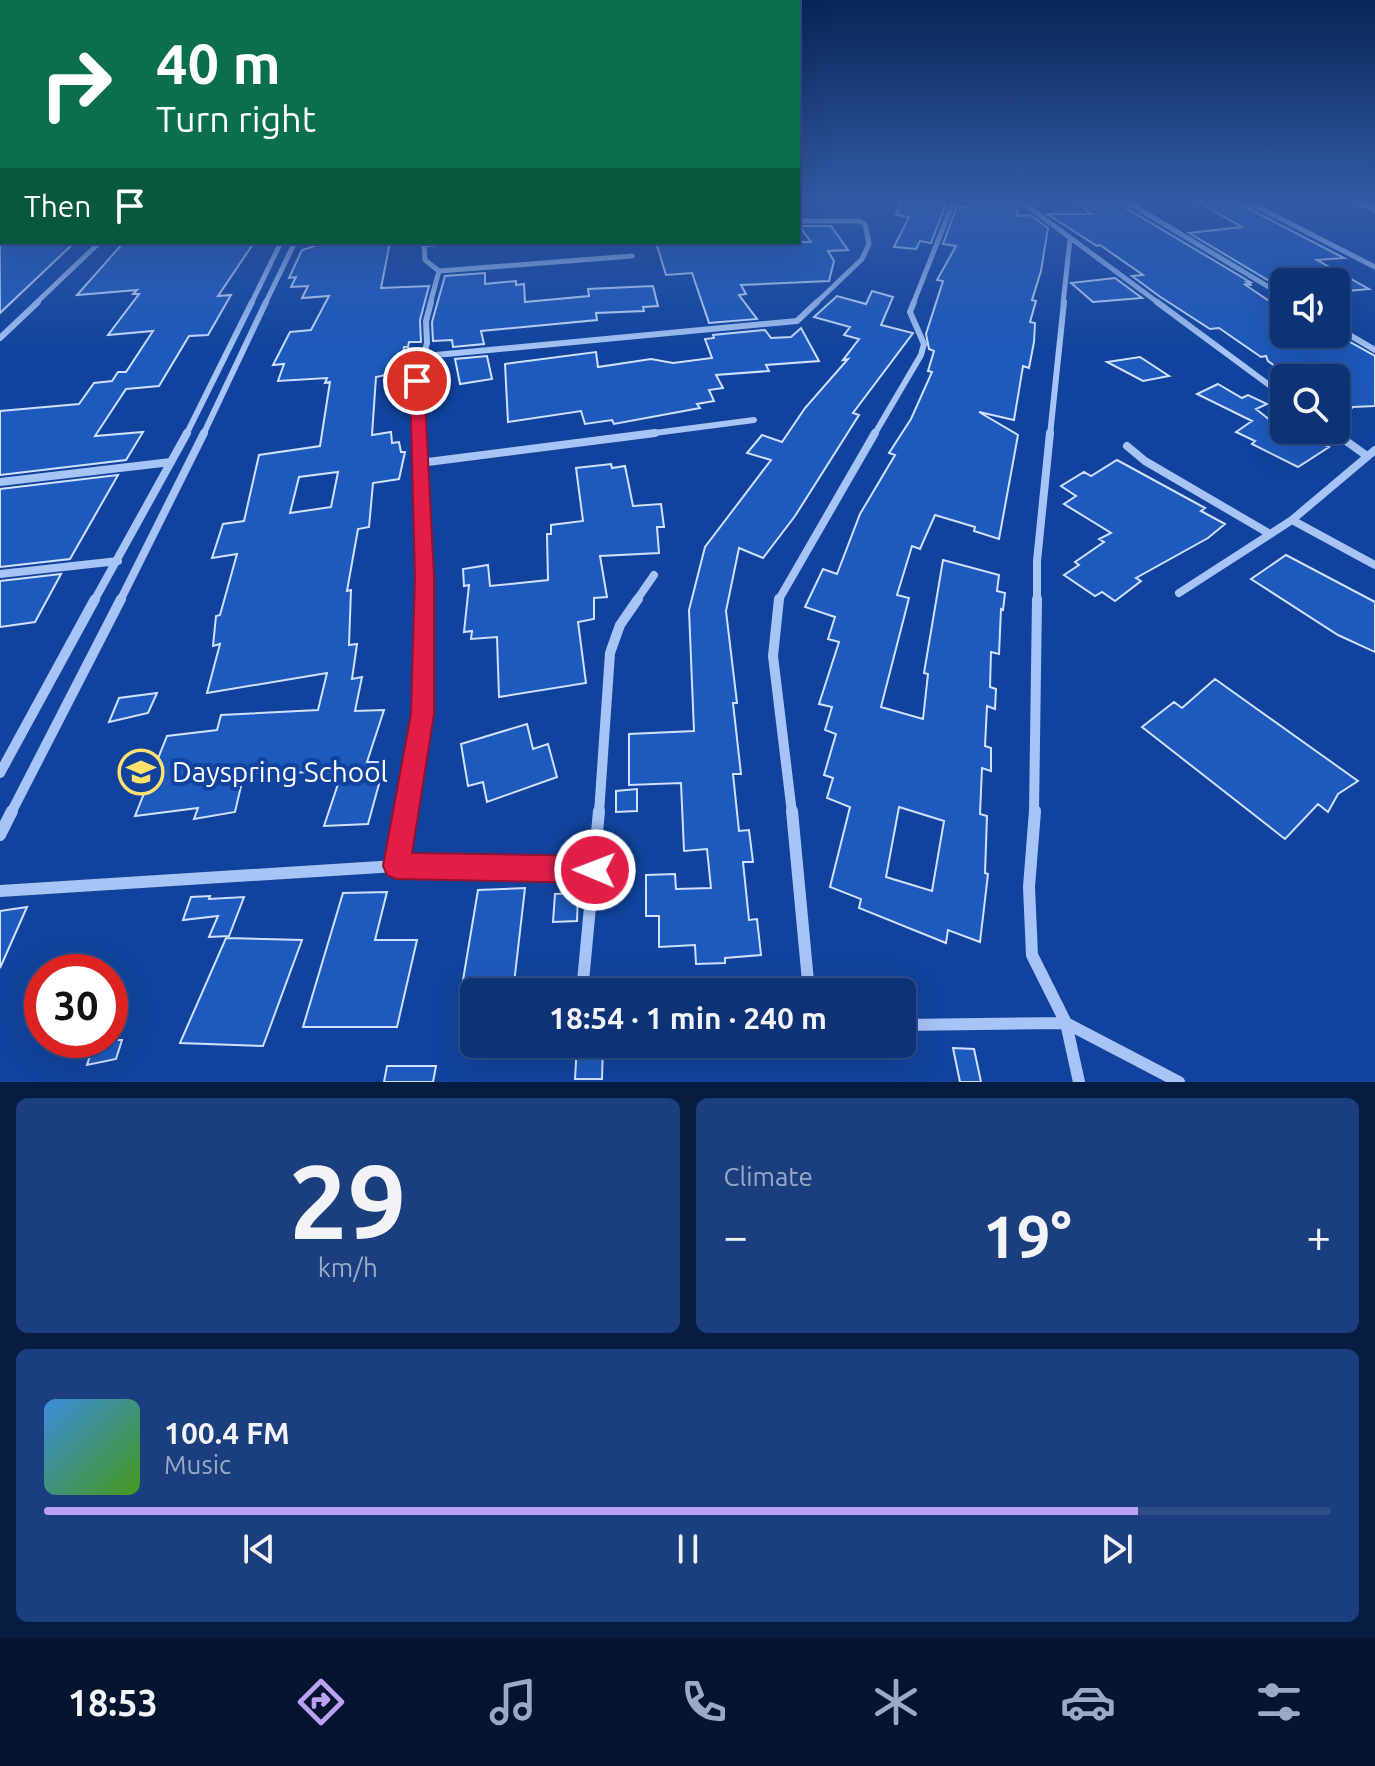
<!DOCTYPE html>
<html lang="en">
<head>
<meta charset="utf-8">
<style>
  :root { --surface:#0d3276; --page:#1b3e7e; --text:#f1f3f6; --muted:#9aaac5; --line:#2d4d88; --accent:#bca0f2 }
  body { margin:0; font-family:Ubuntu,sans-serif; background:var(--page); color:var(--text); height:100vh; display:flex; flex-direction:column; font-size:30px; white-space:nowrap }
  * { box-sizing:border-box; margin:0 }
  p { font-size:26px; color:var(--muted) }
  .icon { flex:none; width:44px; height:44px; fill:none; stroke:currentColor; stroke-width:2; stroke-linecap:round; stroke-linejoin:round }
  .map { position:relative; height:1082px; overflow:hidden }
  .panel { display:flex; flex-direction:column; gap:16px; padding:16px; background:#071c41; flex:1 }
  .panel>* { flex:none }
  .banner { position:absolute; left:0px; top:0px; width:800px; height:244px; box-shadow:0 8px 32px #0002,0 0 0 2px var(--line); background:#0b6e4f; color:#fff; overflow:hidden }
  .tools { position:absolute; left:1270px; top:268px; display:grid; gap:16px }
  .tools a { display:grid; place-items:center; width:80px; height:80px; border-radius:12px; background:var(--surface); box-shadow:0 8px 32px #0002,0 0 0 2px var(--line); font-size:40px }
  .speed { position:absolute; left:24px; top:954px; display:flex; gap:16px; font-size:40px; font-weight:700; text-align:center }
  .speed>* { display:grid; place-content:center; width:104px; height:104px; border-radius:50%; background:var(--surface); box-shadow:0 8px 32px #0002,0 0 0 2px var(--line); line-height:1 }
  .speed .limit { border:12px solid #d22; background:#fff; color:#111 }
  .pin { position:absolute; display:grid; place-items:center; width:68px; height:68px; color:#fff; margin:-34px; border:4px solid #fff; border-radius:50%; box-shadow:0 2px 8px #0007 }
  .me { position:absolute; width:88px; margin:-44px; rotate:271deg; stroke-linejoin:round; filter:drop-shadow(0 0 6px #0008) }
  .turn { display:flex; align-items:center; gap:28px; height:168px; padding:0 24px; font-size:36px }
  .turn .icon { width:104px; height:104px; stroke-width:2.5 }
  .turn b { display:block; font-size:56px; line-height:68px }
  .then { display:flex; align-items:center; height:76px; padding:0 24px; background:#0003; gap:16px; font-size:30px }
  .big { font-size:60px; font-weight:700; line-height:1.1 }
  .panel .tile { flex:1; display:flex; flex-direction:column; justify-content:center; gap:12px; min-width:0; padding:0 28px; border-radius:12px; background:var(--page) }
  .panel .dial { align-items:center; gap:0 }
  .dial b { font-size:104px; line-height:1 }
  .song { display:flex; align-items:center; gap:24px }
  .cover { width:96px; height:96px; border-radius:12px; background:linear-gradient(135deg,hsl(210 70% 55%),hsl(100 70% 35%)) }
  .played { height:8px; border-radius:4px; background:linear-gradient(90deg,var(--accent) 85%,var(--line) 85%) }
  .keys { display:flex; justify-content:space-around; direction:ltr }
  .heat { display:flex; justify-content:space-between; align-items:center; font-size:44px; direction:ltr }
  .panel .tiles { flex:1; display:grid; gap:16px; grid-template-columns:1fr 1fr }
  .tile:last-child { grid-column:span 2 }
  .trip { position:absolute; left:460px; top:978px; width:456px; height:80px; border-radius:12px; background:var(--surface); box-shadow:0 8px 32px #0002,0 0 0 2px var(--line); font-weight:700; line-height:80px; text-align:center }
  .dock { display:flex; height:128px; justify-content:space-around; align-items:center; background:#05142f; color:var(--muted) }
  .dock .icon { width:56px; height:56px }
  .dock .active { color:var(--accent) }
  .dock b { font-size:36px; color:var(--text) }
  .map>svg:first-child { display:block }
  .building { fill:#1e59bd; stroke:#cfe1fe; stroke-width:2; fill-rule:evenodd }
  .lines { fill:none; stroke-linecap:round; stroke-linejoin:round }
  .street-far4 { stroke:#a6c4f5; stroke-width:5 }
  .street-far3 { stroke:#a6c4f5; stroke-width:6 }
  .street-far2 { stroke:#a6c4f5; stroke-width:8 }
  .street-far1 { stroke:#a6c4f5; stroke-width:10 }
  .street { stroke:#a6c4f5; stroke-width:12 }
  .route { fill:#e11d48; stroke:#92132f; stroke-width:2 }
  .labels { text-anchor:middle; stroke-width:8; stroke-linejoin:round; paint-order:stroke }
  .near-poi-label { font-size:28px; fill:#fff; stroke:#11439e; text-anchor:start }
</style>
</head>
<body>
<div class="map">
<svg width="1375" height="1082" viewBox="0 0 1375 1082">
  <rect width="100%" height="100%" fill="#11439e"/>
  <path class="building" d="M 903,200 L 946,204 L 931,243 L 920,241 L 916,249 L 894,247 L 909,217 L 896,215 Z
    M 970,200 L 1017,205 L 1019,207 L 1016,216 L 1030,215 L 1048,228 L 1041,271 L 1032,300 L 1036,301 L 1030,322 L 1035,323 L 1034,342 L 1029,368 L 1023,366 L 1014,420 L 979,412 L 1018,435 L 999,539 L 974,531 L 975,527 L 935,515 L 920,549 L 912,546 L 897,595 L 909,598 L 881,707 L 923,719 L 928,674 L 924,673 L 943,560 L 999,575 L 997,591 L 1005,593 L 1003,610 L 1001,609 L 999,654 L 991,652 L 990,687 L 996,689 L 995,709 L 987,706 L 985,746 L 991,748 L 991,771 L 982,768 L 980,814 L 987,816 L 985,873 L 988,874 L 980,942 L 948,930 L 946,943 L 859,908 L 861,899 L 830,887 L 850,807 L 827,798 L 833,778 L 824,775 L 836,734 L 825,730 L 832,707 L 819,704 L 839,642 L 828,639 L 835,617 L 805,607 L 823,569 L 837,574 L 860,514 L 895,455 L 889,453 L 911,419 L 932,372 L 928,371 L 934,351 L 929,349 L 926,334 L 943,281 L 937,280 L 956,246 L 943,244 L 957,206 L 967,208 ZM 899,807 L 944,821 L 932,891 L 886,877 Z
    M 1071,200 L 1119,200 L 1121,205 L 1250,282 L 1247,282 L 1252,285 L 1244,284 L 1284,311 L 1284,334 L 1341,337 L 1375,356 L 1375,406 L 1353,407 L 1336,422 L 1336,378 L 1309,378 L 1294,367 L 1279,369 L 1268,361 L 1266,356 L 1261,357 L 1219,328 L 1210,329 L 1159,296 L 1132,276 L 1143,275 L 1100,245 L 1097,246 L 1047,214 L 1092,214 Z
    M 1195,200 L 1232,200 L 1344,258 L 1317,260 L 1369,289 L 1336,292 L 1336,282 L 1271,282 L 1189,233 L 1242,227 Z
    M 799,226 L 831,226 L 848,250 L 828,251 L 834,261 L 829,281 L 741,285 L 746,294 L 739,295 L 757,319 L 709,323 L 692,273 L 666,275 L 656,242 L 811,242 Z
    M 38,242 L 75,242 L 0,313 L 0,244 Z
    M 124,242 L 253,244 L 218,296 L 231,295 L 208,335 L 189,336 L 159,386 L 126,389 L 95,436 L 143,432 L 126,460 L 0,475 L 0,411 L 79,404 L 94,383 L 112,381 L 118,372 L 126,372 L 153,331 L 108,335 L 139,294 L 133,294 L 137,290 L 77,295 Z
    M 317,242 L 390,242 L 381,288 L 429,286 L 420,320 L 421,342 L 409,342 L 408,347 L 404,347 L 400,372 L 376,377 L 372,435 L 391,432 L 392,443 L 399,442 L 401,452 L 405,452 L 399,479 L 373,483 L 369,527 L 358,529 L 347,591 L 351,590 L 349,645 L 357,644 L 352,679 L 362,677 L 355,711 L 384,710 L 367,762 L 385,762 L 368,824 L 324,826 L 342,772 L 244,773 L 235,812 L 194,819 L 198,808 L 135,816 L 167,736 L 217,730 L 221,715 L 318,710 L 327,673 L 207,693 L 220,644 L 213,646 L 216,616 L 220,615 L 237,554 L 212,558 L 223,524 L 244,521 L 259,455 L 320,446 L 330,382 L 325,383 L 327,378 L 278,381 L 284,364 L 273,365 L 290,332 L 311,330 L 329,296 L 302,298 L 308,286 L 291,287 L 296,277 L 289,278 L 302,250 L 315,246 ZM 338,472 L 331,507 L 290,513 L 299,477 Z
    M 485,273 L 485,284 L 516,281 L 516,285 L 524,284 L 525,302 L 589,296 L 588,289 L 653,286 L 658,306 L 643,307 L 644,311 L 596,313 L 597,320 L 481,331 L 484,344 L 453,347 L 452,340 L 433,341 L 432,322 L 445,276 Z
    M 1115,278 L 1142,298 L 1093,302 L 1071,283 Z
    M 872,291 L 893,297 L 881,325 L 913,333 L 853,413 L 859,415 L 795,516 L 763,558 L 739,548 L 726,611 L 737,703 L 733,703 L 741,774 L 733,774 L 739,831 L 749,830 L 753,862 L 743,862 L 749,920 L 757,919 L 761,955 L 725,958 L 725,963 L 696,964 L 695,945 L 659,947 L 659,916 L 646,916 L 646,875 L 675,874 L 676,889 L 711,888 L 707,849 L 684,851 L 681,783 L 629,785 L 629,734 L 694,731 L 689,610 L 705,547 L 771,460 L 747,453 L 762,435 L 782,442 L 805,408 L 848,359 L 843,360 L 859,339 L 844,335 L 850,327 L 814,317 L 837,296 L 866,304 Z
    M 801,328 L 819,361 L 766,365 L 769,371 L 716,375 L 723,388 L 709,390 L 714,401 L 697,404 L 700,408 L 614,424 L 612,420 L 585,424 L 581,411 L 508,422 L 505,364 L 596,352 L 598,367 L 651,359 L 673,363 L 712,358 L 705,339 L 714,338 L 713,335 L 765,330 L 771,338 L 791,337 Z
    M 487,356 L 492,379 L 460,384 L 455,359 Z
    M 1140,357 L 1169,376 L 1143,381 L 1107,362 Z
    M 1218,384 L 1242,398 L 1248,395 L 1267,404 L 1256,409 L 1276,425 L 1274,427 L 1301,442 L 1310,437 L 1329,447 L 1298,467 L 1252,444 L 1255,441 L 1236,432 L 1252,421 L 1197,394 Z
    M 1117,460 L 1205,508 L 1201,511 L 1225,524 L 1208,538 L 1136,578 L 1141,581 L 1115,601 L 1102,592 L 1095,596 L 1064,575 L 1079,565 L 1075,562 L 1104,542 L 1099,539 L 1111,533 L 1064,504 L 1076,496 L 1061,486 L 1084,472 L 1091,476 Z
    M 611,464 L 612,468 L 625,466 L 633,506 L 661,504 L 664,527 L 657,527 L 659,553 L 600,556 L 607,597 L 594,598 L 594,619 L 578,622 L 586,683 L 499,697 L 497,637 L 471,639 L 472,631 L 464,632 L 469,585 L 464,586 L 463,569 L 488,565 L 490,586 L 548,580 L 547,534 L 551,534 L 551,525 L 583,521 L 576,468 Z
    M 118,475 L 70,559 L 0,567 L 0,489 Z
    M 1286,555 L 1375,602 L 1375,652 L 1338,635 L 1251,579 Z
    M 61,574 L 35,622 L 0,627 L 0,581 Z
    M 1215,679 L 1358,781 L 1338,794 L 1328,812 L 1318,804 L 1285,839 L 1142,727 L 1174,702 L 1182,708 Z
    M 157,693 L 148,713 L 109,722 L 119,698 Z
    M 527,724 L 533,749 L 548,744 L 557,777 L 487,802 L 483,782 L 468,786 L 461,744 Z
    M 637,789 L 637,811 L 616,812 L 616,791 Z
    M 525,888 L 513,992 L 461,992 L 478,890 Z
    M 387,892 L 375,940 L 417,940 L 397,1027 L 303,1027 L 343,893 Z
    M 578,893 L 577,921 L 553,922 L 555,894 Z
    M 210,896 L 209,899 L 244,897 L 229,936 L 209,937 L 218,916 L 183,920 L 191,897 Z
    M 27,907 L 0,968 L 0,911 Z
    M 226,938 L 302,940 L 263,1046 L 180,1043 Z
    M 95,1040 L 122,1040 L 116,1059 L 87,1065 Z
    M 603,1044 L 602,1079 L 575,1079 L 577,1045 Z
    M 953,1048 L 974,1049 L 981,1082 L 960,1082 Z
    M 387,1066 L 436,1066 L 433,1082 L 384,1082 Z"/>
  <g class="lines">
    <path class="street-far4" d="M 1019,200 L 1160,304
      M 1124,200 L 1284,296
      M 1244,200 L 1375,267
      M 1353,200 L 1375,210
      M 798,221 L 859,221 L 865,224 L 869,244 L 862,259 L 815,304
      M 424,242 L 425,260 L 439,271 L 632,256
      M 423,245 L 453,242
      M 35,304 L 100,242
      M 251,304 L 281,242
      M 265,304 L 295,242
      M 430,304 L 439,271
      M 913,304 L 954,200
      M 1063,304 L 1070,239"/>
    <path class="street-far3" d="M 1157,302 L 1284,396
      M 1336,327 L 1375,350
      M 0,338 L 38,302
      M 425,356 L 797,321 L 817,302
      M 1331,430 L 1338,435
      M 186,435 L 252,302
      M 203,435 L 266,302
      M 418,435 L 417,381 L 427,343 L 426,321 L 431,302
      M 639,435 L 754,420
      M 874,435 L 921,355 L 924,344 L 910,312 L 914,302
      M 1050,435 L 1064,302"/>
    <path class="street-far2" d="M 418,433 L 425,601
      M 1335,433 L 1367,456
      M 1127,446 L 1145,461 L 1270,534
      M 420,463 L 655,433
      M 0,482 L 171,462
      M 1292,520 L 1375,565
      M 0,574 L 118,561
      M 1179,593 L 1292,520 L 1375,450
      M 94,601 L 187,433
      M 120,601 L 204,433
      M 636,601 L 654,575
      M 778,601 L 875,433
      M 1037,601 L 1037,561 L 1050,433"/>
    <path class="street-far1" d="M 779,599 L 773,656 L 792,813
      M 0,773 L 95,599
      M 11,813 L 121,599
      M 405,813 L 423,714 L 425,599
      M 599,813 L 610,653 L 620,625 L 638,599
      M 1034,813 L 1037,599"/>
    <path class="street" d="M 792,811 L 809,992
      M 1035,811 L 1029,887 L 1032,955 L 1066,1023 L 1079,1082
      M 0,835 L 12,811
      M 396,866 L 406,811
      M 0,891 L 396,866 L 595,870
      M 582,992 L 599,811
      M 902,1025 L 1066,1023 L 1179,1082"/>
  </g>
  <linearGradient id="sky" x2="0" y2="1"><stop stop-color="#092557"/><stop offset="0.57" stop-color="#325ba6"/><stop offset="1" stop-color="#325ba6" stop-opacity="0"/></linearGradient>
  <rect width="1375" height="352" fill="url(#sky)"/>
  <path class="route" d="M 417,377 L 424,381 L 434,577 L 434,714 L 412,853 L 595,856 L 605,860 L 608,870 L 605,879 L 595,883 L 396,879 L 387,875 L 383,866 L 411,714 L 415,577 L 410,381 Z"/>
  <defs>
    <g id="school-ring" transform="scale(2.3)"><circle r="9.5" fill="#11439e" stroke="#ffe06a" stroke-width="1.5"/><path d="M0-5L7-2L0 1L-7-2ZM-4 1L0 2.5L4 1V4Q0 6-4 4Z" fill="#ffe06a"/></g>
  </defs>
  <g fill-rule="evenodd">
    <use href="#school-ring" x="141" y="772"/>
  </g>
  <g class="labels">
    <g class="near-poi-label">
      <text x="172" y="782">Dayspring School</text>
    </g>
  </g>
</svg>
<div class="tools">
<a><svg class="icon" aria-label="sound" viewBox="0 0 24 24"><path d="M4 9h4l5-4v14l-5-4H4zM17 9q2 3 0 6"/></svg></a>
<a><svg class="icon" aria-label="search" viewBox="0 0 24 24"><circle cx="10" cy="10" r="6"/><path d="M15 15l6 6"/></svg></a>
</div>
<div class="speed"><div class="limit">30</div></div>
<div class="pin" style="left:417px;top:381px;background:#d93025"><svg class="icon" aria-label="arrive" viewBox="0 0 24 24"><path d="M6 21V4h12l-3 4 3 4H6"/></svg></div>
<svg class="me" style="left:595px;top:870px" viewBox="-20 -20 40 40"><circle r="17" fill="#e11d48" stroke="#fff" stroke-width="3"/><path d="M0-11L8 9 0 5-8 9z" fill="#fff"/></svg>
<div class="trip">18:54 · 1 min · 240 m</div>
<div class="banner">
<div class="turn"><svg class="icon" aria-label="right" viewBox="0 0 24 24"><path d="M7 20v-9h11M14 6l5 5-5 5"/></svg><div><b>40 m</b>Turn right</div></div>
<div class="then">Then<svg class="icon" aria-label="arrive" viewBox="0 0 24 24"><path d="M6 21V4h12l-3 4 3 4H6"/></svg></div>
</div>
</div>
<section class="panel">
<div class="tiles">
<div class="tile dial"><b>29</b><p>km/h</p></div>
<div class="tile"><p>Climate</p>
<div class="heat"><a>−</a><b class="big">19°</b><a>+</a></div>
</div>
<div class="tile">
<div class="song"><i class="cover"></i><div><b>100.4 FM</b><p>Music</p></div></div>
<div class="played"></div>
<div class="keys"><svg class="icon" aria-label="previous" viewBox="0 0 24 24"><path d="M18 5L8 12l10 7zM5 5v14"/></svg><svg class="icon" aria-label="pause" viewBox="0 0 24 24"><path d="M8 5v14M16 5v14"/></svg><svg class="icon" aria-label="next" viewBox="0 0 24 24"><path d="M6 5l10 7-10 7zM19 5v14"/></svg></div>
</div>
</div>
</section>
<nav class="dock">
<b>18:53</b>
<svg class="icon active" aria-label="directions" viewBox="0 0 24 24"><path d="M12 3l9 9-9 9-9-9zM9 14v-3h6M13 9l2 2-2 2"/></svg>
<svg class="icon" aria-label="music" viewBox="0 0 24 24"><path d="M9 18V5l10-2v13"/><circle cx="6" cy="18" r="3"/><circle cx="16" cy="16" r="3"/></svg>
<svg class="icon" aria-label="phone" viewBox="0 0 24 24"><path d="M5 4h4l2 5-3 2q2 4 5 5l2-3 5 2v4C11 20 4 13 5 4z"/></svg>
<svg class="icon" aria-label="climate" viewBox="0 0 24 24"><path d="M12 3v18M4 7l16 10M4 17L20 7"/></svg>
<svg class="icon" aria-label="car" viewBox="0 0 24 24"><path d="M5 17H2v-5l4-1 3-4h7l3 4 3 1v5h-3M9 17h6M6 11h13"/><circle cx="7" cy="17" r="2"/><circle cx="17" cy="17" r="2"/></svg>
<svg class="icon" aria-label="filters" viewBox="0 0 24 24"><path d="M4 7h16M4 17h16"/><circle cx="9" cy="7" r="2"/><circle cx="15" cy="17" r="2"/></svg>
</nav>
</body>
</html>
